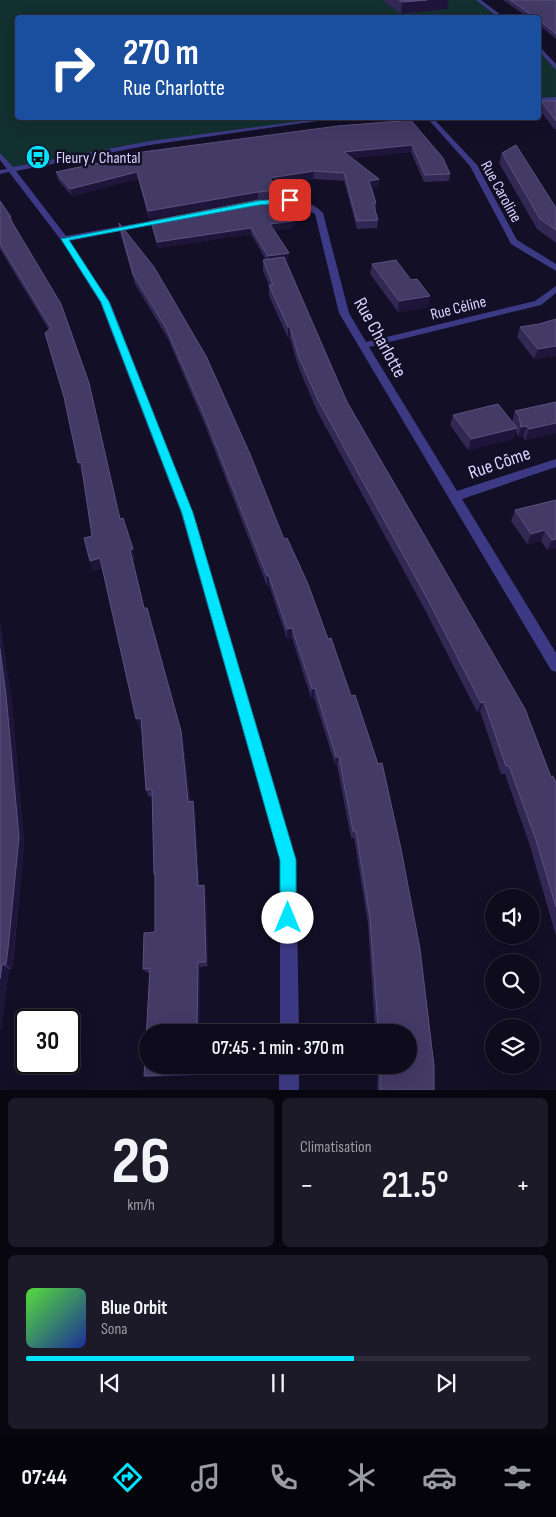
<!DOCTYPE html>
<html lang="fr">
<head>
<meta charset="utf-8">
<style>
  :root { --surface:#0e0b1c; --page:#1c1929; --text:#f1f3f6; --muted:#9b9ba3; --line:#2e2b3b; --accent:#00e5ff }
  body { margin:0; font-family:"Sofia Sans Condensed",sans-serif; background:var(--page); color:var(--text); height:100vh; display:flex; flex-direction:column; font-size:19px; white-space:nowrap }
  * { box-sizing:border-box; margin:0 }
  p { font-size:16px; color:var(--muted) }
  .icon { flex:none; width:28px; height:28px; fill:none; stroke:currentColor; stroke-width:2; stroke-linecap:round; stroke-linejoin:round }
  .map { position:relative; height:1090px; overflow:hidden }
  .details { display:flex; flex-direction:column; gap:8px; padding:8px; background:#08060f; flex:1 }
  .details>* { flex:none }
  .hud { position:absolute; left:15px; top:15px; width:526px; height:105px; border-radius:5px; box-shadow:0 5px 20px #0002,0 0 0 1px var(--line); background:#1a4fa0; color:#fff; overflow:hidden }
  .controls { position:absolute; left:485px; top:889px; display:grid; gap:10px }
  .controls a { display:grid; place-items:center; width:55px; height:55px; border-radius:50%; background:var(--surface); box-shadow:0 5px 20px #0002,0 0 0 1px var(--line); font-size:25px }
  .speed { position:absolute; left:15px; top:1009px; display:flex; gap:10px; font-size:25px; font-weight:700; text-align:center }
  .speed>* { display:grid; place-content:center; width:65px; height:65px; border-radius:50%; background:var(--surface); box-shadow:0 5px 20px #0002,0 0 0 1px var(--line); line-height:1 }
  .speed .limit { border:2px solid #111; border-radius:8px; background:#fff; color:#111 }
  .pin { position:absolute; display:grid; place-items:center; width:42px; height:42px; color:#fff; margin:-21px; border-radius:10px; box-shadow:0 2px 8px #0006 }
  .me { position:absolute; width:55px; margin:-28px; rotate:0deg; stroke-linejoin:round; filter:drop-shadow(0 0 4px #0008) }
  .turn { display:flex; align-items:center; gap:18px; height:105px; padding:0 25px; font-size:22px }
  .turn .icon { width:65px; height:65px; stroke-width:2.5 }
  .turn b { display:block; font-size:35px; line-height:42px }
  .big { font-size:38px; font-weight:600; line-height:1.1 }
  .details .widget { flex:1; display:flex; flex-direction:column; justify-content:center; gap:8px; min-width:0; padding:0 18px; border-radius:8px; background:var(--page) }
  .details .dial { align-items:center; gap:0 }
  .dial b { font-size:65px; line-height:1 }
  .song { display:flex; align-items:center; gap:15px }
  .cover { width:60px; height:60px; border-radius:8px; background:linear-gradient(135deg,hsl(110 70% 55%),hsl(230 70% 35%)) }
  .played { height:5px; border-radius:2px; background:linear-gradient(90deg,var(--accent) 65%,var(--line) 65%) }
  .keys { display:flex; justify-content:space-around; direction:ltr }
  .heat { display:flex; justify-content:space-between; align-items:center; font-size:28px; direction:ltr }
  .details .tiles { flex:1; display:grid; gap:8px; grid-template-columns:1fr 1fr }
  .widget:last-child { grid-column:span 2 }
  .trip { position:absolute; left:139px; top:1024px; width:278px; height:50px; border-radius:25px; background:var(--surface); box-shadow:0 5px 20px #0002,0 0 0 1px var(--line); font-weight:600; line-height:50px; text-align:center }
  .tab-bar { display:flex; height:80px; justify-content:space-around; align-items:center; background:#06040b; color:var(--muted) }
  .tab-bar .icon { width:35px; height:35px }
  .tab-bar .active { color:var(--accent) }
  .tab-bar b { font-size:22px; color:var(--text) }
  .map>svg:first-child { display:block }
  .green { fill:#12302f }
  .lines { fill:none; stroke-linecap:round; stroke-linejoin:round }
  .minor { fill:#3d3a85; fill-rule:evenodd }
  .wall { fill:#312854 }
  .shaded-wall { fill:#1d163a }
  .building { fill:#433a66; stroke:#5a527e }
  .route { fill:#00e5ff; stroke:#0095a6 }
  .labels { text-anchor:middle; stroke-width:5; stroke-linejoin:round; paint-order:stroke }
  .far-poi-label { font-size:16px; fill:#d9d4ff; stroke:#130f26; text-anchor:start }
  .far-street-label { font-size:16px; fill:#d9d4ff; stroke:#130f26 }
  .street-label { font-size:19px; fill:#d9d4ff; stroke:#130f26 }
</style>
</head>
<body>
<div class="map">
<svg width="556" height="1090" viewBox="0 0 556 1090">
  <rect width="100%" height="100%" fill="#130f26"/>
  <path class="green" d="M 0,0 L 478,0 L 503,17 L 18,18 L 18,118 L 341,118 L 150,143 L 10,170 L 0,155 Z
    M 539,48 L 556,68 L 556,99 L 539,100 Z"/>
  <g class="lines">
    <path class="minor" d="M 476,0 L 481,0 L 505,18 L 499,18 Z
      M 539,46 L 556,64 L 556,70 L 539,51 Z
      M 556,97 L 556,101 L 539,102 L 539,98 Z
      M 324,118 L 338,118 L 150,145 L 16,171 L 66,236 L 167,218 L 171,220 L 167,222 L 69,241 L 110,302 L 193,513 L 296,860 L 299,1032 L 280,1032 L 280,860 L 181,513 L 100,302 L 61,240 L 9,172 L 0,174 L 0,170 L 7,169 L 0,160 L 0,153 L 13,167 L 150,141 Z
      M 427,118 L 433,118 L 477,165 L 517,240 L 556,264 L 556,271 L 511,244 L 470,166 Z
      M 282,199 C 297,199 312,201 323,213 L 349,313 L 366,342 L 535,301 L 556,286 L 556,293 L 541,305 L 369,347 L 457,491 L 556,459 L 556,467 L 462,499 L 556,653 L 556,672 L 551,670 L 339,313 L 315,214 L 300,205 L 268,204 L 264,202 L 268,200 Z
      M 279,1065 L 299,1065 L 299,1090 L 279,1090 Z"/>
  </g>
  <path class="wall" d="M 382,0 L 449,0 L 447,9 L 401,14 Z
    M 503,0 L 556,0 L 556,39 L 539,25 L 539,18 L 529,18 Z
    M 541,101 L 556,101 L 556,129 L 554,129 L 539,109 Z
    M 398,118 L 409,118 L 450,174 L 449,181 L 424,182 L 411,152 L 352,158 L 379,179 L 378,186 L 372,188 L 376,203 L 376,210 L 375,210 L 378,220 L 377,228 L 357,229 L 344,181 L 313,179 L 274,184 L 278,190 L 278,198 L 258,199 L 149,219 L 138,179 L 72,196 L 58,180 L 56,172 L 106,162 L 105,157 L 397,121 Z
    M 453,118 L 521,118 L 457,121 Z
    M 502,153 L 556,208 L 556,243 L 537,229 L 499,163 Z
    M 0,201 L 11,217 L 135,559 L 133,560 L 144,608 L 183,739 L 190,802 L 193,801 L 195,808 L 199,886 L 206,891 L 208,966 L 200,967 L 199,1032 L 148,1032 L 148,1065 L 198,1065 L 198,1075 L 148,1077 L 144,1076 L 150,972 L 147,973 L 143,969 L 155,932 L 155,878 L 154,874 L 152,796 L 149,797 L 146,790 L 142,727 L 139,728 L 102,568 L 93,571 L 90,561 L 92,536 L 82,473 L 81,473 L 49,330 L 0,249 Z
    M 151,221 L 296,225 L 293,225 L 293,228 L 274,230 L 289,253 L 289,259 L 285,260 L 347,402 L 551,777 L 556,783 L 556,936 L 530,846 L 505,774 L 501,774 L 480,711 L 477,712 L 425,610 L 317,411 L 298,366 L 290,338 L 288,338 L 269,296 L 269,285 L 263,271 L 263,260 L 266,260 L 251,234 L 158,248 L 152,227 Z
    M 119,223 L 284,539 L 434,1090 L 377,1090 L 378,1065 L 408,1065 L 408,1032 L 379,1032 L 379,1029 L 375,1029 L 368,924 L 354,838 L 351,838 L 337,765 L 335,765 L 314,697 L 311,698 L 292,638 L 287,639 L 269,585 L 267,586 L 205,425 L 168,339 L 135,284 L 120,233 Z
    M 372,264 L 411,280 L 430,296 L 428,307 L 398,312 L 370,274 Z
    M 556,319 L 556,356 L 534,359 L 517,337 L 520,327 L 539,324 Z
    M 556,402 L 556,433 L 525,440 L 523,437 L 518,437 L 516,431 L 513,439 L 468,450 L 450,425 L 453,415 L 512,422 L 515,411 Z
    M 556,500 L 556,548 L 547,550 L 541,541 L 527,544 L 511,521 L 515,510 Z
    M 0,621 L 12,704 L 24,843 L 14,954 L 12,969 L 9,969 L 1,1030 L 0,1030 Z"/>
  <path class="shaded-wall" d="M 427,0 L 449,0 L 447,9 L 401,14 L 402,2 Z
    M 412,145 L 411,152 L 343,159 L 344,152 Z
    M 314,171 L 313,179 L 270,185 L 270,178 Z
    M 137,172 L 138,179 L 72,196 L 70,189 Z
    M 379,179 L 378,186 L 369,189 L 369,181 Z
    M 258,192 L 258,199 L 149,219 L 148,211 Z
    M 296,218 L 296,225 L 293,225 L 293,228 L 270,231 L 270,224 Z
    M 251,228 L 251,234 L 158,248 L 157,242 Z
    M 289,253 L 289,259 L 268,263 L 268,256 Z
    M 430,296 L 428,307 L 398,312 L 399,301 Z
    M 288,327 L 290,327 L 290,338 L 288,338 Z
    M 556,346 L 556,356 L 534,359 L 538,349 Z
    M 556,423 L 556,433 L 525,440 L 529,429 Z
    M 527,426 L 523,437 L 518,437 L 521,427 Z
    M 517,428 L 513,439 L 468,450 L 471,439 Z
    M 81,462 L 83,473 L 81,473 L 78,463 Z
    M 545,530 L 541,541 L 527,544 L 531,534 Z
    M 556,539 L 556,548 L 547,550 L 552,540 Z
    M 133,549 L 135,559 L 133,560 L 130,550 Z
    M 100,558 L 103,568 L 93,571 L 90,561 Z
    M 267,576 L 269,576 L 269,585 L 267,586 Z
    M 0,621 L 12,704 L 24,843 L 12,969 L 6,964 Z
    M 292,628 L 292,638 L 287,639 L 287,629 Z
    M 315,688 L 314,697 L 311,698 L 312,689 Z
    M 484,702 L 480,711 L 477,712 L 481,703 Z
    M 141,718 L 144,726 L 139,728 L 136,719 Z
    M 181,731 L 183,739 L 190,809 L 188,802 Z
    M 336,757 L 339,757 L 337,765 L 335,765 Z
    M 193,801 L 195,808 L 200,892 L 198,886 Z
    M 204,885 L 206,891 L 208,966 L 206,962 Z
    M 198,962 L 200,967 L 199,1032 L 197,1032 Z
    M 2,965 L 9,969 L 1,1030 L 0,1029 L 0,979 Z
    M 196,1065 L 198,1065 L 198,1075 L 196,1073 Z"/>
  <path class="building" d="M 399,0 L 427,0 L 402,2 Z
    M 510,0 L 556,0 L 556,34 L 539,20 L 539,18 L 536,18 Z
    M 541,101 L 556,101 L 556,121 Z
    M 399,118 L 409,118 L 443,158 L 450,174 L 425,175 L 412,145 L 344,152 L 379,179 L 369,181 L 376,203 L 373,203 L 378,220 L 357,221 L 344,173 L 314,171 L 270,178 L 278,190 L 258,192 L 148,211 L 137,172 L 70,189 L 56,172 L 107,161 L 105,157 L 338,126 L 400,121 Z
    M 516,145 L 556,208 L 556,230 L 540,219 L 502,153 Z
    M 258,200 L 284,200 L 296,218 L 292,219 L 293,221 L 270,224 L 289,253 L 268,256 L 251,228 L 157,242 L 151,221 Z
    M 0,201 L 11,217 L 9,217 L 61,304 L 89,383 L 120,519 L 123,518 L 133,549 L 130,550 L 144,608 L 147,608 L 181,731 L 188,802 L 193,801 L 198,886 L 204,885 L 206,962 L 198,962 L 197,1032 L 148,1032 L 148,1065 L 196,1065 L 196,1073 L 144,1076 L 150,968 L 143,969 L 144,933 L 155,932 L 155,874 L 154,874 L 152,789 L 146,790 L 141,718 L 136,719 L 100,558 L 90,561 L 84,538 L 92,536 L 81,462 L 78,463 L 64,397 L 45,333 L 51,328 L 0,244 Z
    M 119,223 L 154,267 L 206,356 L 250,454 L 284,539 L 287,538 L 308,584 L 328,639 L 331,638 L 351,696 L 355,695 L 378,764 L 382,763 L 401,849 L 420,949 L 434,1066 L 434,1090 L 380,1090 L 380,1065 L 408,1065 L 408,1032 L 381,1032 L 382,1026 L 378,1026 L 370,919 L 356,831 L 353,831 L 339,757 L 336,757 L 315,688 L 312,689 L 292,628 L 287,629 L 269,576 L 267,576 L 204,415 L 166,328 L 133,274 Z
    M 284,257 L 347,402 L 525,709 L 551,777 L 553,776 L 556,783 L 556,907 L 536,840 L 509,766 L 506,766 L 484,702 L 481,703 L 428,600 L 318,400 L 298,355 L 290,327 L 288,327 L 269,285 L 273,285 L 263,260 Z
    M 396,260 L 411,280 L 417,279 L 430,296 L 399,301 L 372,264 Z
    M 556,319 L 556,346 L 538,349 L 520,327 L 539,324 Z
    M 556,402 L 556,423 L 529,429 L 527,426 L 521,427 L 519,416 L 515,411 Z
    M 498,404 L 517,428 L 471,439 L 453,415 Z
    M 556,500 L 556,539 L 552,540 L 545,530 L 531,534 L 515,510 Z
    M 0,649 L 6,695 L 19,837 L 8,949 L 6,964 L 2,965 L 0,979 Z"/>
  <path class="route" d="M 290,198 L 293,202 L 258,205 L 69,240 L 109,302 L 193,513 L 296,860 L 296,918 L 294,923 L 288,926 L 282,923 L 280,918 L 280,860 L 182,513 L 101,302 L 61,239 L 258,201 Z"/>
  <defs>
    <g id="bus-disc" transform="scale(1.25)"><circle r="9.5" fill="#00e5ff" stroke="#130f26"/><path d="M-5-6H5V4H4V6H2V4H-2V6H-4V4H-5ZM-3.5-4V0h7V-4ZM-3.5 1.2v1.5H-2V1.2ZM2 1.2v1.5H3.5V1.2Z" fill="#111"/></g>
  </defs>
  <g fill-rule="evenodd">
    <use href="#bus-disc" x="38" y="157"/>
  </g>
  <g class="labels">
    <g class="far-poi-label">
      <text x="56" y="163">Fleury / Chantal</text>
    </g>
    <g class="far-street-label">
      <text transform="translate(502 191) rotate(61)" y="6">Rue Caroline</text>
      <text transform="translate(458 307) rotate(-14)" y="6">Rue Céline</text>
    </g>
    <g class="street-label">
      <text transform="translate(381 337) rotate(61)" y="7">Rue Charlotte</text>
      <text transform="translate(499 462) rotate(-19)" y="7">Rue Côme</text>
    </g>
  </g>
</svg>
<div class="controls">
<a><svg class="icon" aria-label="sound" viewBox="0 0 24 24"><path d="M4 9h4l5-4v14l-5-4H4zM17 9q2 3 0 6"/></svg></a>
<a><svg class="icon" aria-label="search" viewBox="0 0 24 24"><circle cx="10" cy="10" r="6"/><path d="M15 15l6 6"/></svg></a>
<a><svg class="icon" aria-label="layers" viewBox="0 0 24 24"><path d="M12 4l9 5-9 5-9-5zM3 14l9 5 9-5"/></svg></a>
</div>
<div class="speed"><div class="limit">30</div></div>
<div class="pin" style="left:290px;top:200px;background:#d93025"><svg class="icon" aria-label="arrive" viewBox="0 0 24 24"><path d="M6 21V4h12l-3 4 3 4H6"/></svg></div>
<svg class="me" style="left:288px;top:918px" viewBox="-20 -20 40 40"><circle r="19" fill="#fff"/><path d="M0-13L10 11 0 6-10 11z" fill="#00e5ff"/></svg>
<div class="trip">07:45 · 1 min · 370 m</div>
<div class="hud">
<div class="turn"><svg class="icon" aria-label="right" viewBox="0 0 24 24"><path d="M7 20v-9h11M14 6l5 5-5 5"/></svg><div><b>270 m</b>Rue Charlotte</div></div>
</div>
</div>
<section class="details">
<div class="tiles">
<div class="widget dial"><b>26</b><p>km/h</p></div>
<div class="widget"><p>Climatisation</p>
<div class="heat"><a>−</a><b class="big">21.5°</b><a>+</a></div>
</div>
<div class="widget">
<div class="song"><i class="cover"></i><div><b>Blue Orbit</b><p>Sona</p></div></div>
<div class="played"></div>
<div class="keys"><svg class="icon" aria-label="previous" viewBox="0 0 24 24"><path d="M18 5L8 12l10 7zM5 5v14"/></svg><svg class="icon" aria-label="pause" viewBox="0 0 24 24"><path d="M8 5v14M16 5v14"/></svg><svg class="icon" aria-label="next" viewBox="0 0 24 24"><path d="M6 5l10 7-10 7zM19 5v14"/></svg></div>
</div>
</div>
</section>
<nav class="tab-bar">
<b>07:44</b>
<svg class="icon active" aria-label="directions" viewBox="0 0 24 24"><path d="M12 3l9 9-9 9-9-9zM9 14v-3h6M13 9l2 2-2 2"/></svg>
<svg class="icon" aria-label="music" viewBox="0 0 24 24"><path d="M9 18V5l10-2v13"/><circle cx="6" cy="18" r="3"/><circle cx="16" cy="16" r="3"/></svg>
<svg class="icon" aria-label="phone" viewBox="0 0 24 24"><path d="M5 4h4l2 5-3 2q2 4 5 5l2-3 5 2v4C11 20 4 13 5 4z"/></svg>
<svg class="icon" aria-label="climate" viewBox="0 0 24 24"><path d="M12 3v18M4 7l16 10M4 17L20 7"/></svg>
<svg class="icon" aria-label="car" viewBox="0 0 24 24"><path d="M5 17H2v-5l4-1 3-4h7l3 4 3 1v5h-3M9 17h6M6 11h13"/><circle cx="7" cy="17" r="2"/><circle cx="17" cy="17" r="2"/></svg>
<svg class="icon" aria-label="filters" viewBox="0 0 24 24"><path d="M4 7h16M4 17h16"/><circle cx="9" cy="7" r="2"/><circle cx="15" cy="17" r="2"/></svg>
</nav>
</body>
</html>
